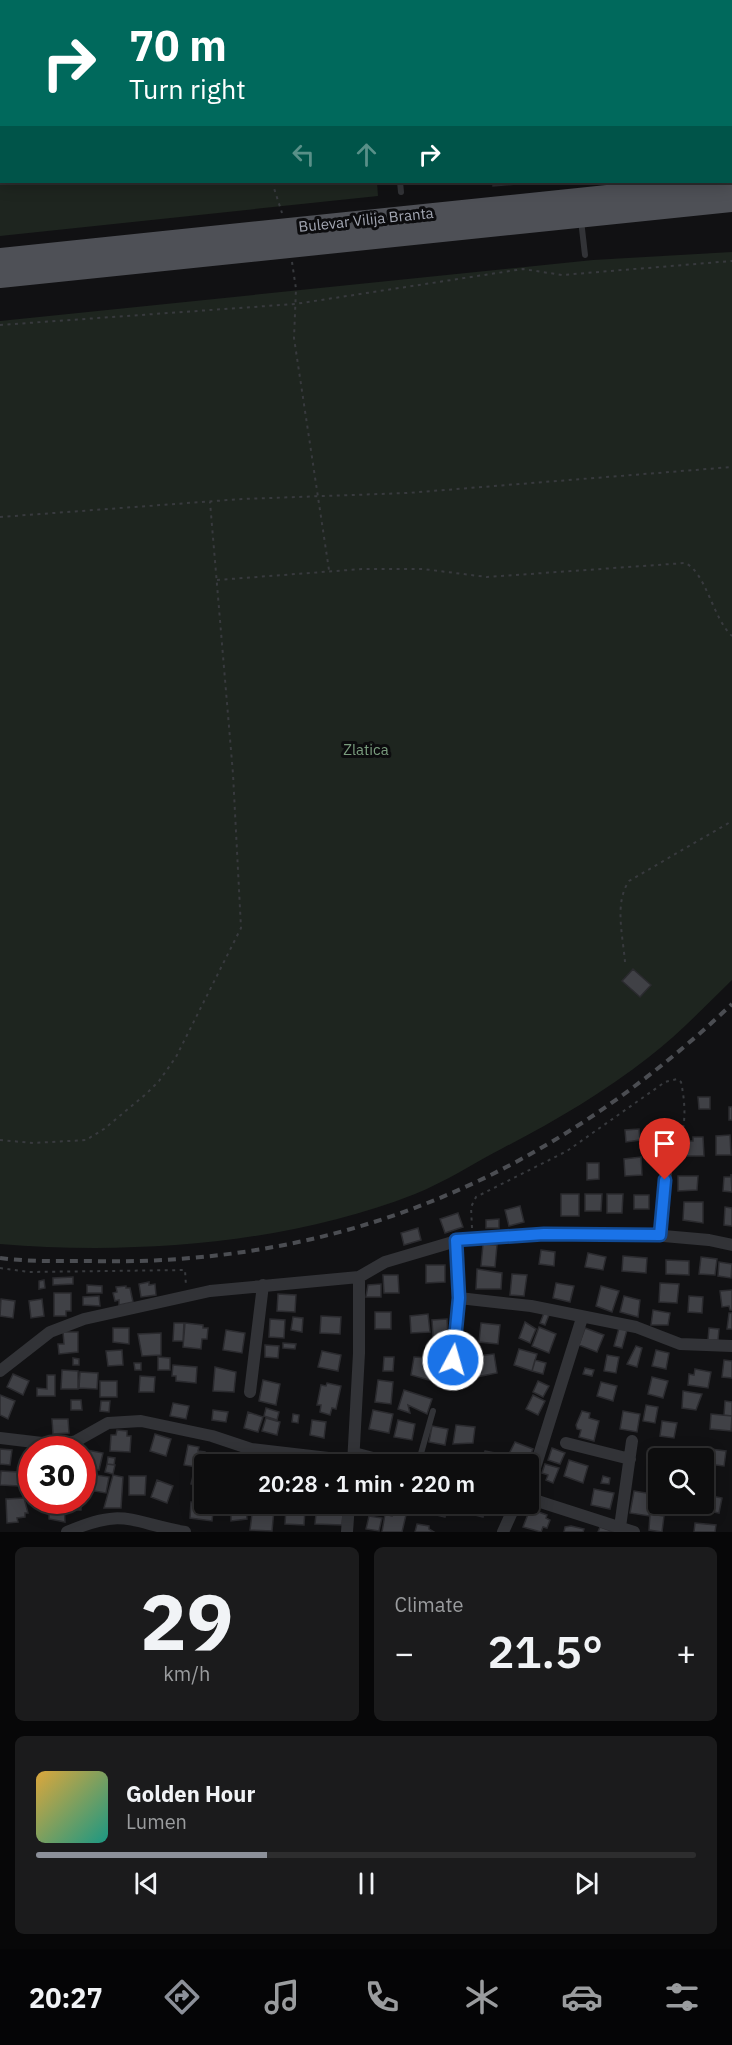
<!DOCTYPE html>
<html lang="en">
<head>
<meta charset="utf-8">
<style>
  :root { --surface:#0d0d0e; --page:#1b1b1c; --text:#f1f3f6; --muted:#9a9c9e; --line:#2d2d2e; --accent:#8c9099 }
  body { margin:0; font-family:"IBM Plex Sans",sans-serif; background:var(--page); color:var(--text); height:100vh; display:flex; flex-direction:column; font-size:22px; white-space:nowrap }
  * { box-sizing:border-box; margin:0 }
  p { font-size:20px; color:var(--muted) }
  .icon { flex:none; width:33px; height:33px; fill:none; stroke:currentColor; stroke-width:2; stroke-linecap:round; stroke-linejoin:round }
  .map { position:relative; height:1532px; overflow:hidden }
  .sheet { display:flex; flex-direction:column; gap:15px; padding:15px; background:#070708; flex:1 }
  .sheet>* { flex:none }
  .banner { position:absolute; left:0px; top:0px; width:732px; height:183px; box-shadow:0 3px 15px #0003,0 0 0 2px var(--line); background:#00695c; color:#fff; overflow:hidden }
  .fabs { position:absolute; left:648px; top:1448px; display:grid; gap:12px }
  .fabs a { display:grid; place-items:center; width:66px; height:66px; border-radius:6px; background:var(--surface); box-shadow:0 3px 15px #0003,0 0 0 2px var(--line); font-size:30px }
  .speed { position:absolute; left:18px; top:1436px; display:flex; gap:12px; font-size:30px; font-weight:700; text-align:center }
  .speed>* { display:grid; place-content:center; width:78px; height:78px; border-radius:50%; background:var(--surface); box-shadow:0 3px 15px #0003,0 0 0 2px var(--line); line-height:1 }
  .speed .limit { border:9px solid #d22; background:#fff; color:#111 }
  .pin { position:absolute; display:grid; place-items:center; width:51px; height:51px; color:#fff; margin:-62px -26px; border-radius:50% 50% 50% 0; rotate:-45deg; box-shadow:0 0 6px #0007 }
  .pin .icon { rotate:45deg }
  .me { position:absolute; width:66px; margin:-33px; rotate:6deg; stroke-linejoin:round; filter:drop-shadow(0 0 4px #0008) }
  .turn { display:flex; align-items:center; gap:21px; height:126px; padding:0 30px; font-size:27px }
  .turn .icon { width:78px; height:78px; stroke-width:2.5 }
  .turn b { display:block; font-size:42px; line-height:51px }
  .lanes { display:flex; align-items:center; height:57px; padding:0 30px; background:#0003; justify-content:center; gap:30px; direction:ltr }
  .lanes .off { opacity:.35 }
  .big { font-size:45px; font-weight:600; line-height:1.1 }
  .sheet .card { flex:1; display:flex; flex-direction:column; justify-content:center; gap:9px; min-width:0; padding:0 21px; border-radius:9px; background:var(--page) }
  .sheet .dial { align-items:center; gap:0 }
  .dial b { font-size:78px; line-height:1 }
  .song { display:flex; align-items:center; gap:18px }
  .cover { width:72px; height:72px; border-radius:9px; background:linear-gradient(135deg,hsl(40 70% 55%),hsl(170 70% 35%)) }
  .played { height:6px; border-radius:3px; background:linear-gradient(90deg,var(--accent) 35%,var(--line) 35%) }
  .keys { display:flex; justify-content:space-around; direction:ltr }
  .heat { display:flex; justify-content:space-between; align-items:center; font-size:33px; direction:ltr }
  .sheet .tiles { flex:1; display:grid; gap:15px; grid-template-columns:1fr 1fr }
  .card:last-child { grid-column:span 2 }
  .trip { position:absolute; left:194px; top:1454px; width:345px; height:60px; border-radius:6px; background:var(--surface); box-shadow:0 3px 15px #0003,0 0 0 2px var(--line); font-weight:600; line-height:60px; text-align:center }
  .tabs { display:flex; height:96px; justify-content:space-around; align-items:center; background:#050506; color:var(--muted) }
  .tabs .icon { width:42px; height:42px }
  .tabs .current { color:var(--accent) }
  .tabs b { font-size:27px; color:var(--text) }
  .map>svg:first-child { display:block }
  .green { fill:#1e251f }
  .building { fill:#404146; stroke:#2b2b2f; stroke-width:1.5 }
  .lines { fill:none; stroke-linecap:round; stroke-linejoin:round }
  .path { stroke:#383a3e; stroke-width:2; stroke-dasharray:3 4.5; stroke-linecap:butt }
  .service { stroke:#323337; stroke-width:6 }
  .minor { stroke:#323337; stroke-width:12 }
  .primary { stroke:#4e5056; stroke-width:20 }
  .rail { stroke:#4b4d52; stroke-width:4; stroke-dasharray:8 6; stroke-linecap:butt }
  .route-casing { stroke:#114b97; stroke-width:15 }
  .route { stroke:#1a73e8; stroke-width:10 }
  .labels { text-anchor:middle; stroke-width:6; stroke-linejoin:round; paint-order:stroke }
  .street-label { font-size:15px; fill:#a3a7b3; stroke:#0c0c0e }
  .park-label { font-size:15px; fill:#7a9d7e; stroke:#0c0c0e }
</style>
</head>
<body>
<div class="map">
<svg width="732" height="1532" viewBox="0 0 732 1532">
  <rect width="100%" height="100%" fill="#111113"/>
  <path class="green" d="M 0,0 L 438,0 L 438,1 L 2,2 L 2,182 L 377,182 L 378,196 L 0,236 Z
    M 452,0 L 621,0 L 622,1 L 452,2 Z
    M 732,252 L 732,980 C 705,1006 679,1034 649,1057 C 603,1093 555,1121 503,1148 C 474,1163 445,1182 415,1194 C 287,1244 135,1255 0,1244 L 0,321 L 593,260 Z"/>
  <path class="building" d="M 698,0 L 698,2 L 649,1 L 656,0 Z
    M 721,0 L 732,0 L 732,35 L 730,2 Z
    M 730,76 L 732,76 L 730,108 Z
    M 493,182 L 528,182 L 528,183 L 493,186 Z
    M 633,969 L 651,985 L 640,997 L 622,981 Z
    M 698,1097 L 710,1097 L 710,1109 L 699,1109 Z
    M 729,1107 L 732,1107 L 732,1120 L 729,1120 Z
    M 671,1127 L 671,1139 L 657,1140 L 657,1128 Z
    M 639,1129 L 640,1140 L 626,1142 L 625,1130 Z
    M 730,1135 L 731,1155 L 716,1155 L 716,1136 Z
    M 693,1137 L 703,1137 L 704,1156 L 686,1156 L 686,1141 L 693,1141 Z
    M 641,1157 L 642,1175 L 625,1176 L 624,1159 Z
    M 587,1163 L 599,1163 L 599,1179 L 587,1180 Z
    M 731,1174 L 732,1192 L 723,1191 L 724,1177 L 731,1177 Z
    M 678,1176 L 698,1176 L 697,1190 L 678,1191 Z
    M 561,1194 L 579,1194 L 579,1216 L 561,1216 Z
    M 585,1194 L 602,1194 L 601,1211 L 585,1211 Z
    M 607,1194 L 623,1194 L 622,1213 L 607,1213 Z
    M 634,1195 L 649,1195 L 649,1209 L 634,1209 Z
    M 684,1202 L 703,1202 L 703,1223 L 683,1220 Z
    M 520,1206 L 524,1222 L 509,1226 L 505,1210 Z
    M 725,1207 L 732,1208 L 732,1226 L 724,1225 Z
    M 458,1213 L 463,1227 L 445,1233 L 440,1219 Z
    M 499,1219 L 499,1228 L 486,1228 L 486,1220 Z
    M 418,1228 L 421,1240 L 404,1245 L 401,1233 Z
    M 483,1244 L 497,1245 L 495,1267 L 481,1266 Z
    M 541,1250 L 555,1252 L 554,1266 L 539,1264 Z
    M 588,1253 L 606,1257 L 603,1270 L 585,1267 Z
    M 623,1256 L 647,1258 L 646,1273 L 622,1271 Z
    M 701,1257 L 717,1259 L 715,1275 L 699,1274 Z
    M 666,1260 L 689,1261 L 689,1275 L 666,1274 Z
    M 719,1262 L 732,1264 L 731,1278 L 718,1276 Z
    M 426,1265 L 445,1265 L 445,1282 L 426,1283 Z
    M 477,1269 L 502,1273 L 501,1289 L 476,1289 Z
    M 512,1274 L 527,1275 L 524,1296 L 510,1295 Z
    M 383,1275 L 398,1275 L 399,1293 L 384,1293 Z
    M 73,1277 L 73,1284 L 53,1285 L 53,1278 Z
    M 44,1280 L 45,1288 L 39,1289 L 39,1281 Z
    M 149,1282 L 149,1285 L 155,1284 L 156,1295 L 141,1297 L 139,1284 Z
    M 556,1283 L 574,1286 L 570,1302 L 553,1298 Z
    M 660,1283 L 679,1284 L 677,1303 L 659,1302 Z
    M 381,1284 L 381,1297 L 366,1297 L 368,1285 Z
    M 87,1285 L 102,1286 L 102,1293 L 87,1293 Z
    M 126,1286 L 126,1288 L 130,1288 L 133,1302 L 119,1305 L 119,1300 L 115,1301 L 113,1293 L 117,1292 L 116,1287 Z
    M 601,1286 L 619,1291 L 612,1312 L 596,1306 Z
    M 732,1290 L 732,1310 L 730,1310 L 729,1306 L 722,1307 L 720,1291 Z
    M 54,1293 L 71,1293 L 71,1311 L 66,1311 L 66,1316 L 54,1316 Z
    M 278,1294 L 296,1295 L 295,1312 L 277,1311 Z
    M 99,1296 L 100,1306 L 83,1305 L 83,1297 Z
    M 624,1296 L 640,1300 L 638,1317 L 620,1312 Z
    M 689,1296 L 703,1297 L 702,1313 L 688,1312 Z
    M 1,1299 L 15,1301 L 13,1318 L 0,1316 Z
    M 42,1299 L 44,1316 L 31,1318 L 29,1301 Z
    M 653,1310 L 670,1313 L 668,1325 L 651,1325 Z
    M 375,1312 L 391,1312 L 391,1329 L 375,1329 Z
    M 544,1313 L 549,1315 L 545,1325 L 540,1323 Z
    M 729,1313 L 732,1313 L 732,1329 L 727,1329 Z
    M 428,1314 L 430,1332 L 411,1333 L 410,1316 Z
    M 321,1316 L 341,1317 L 340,1334 L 320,1333 Z
    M 293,1317 L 303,1318 L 302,1332 L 291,1330 Z
    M 270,1319 L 285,1320 L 284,1338 L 269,1337 Z
    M 447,1319 L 448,1336 L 433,1336 L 432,1320 Z
    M 525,1322 L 536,1329 L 530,1343 L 519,1338 Z
    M 174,1323 L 184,1323 L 183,1341 L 173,1341 Z
    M 185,1323 L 203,1325 L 203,1328 L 208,1328 L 207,1339 L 202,1339 L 201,1349 L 183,1347 Z
    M 481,1323 L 500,1325 L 498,1344 L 479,1342 Z
    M 539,1327 L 556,1334 L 549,1353 L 532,1346 Z
    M 113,1328 L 129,1328 L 129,1344 L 113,1342 Z
    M 585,1328 L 604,1335 L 597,1352 L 579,1345 Z
    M 619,1328 L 627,1330 L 622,1348 L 614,1346 Z
    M 709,1328 L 719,1329 L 718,1340 L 708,1340 Z
    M 226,1330 L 245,1333 L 242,1353 L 223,1350 Z
    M 63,1332 L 78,1332 L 78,1352 L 59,1354 L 58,1344 L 64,1344 Z
    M 161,1333 L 161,1355 L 142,1356 L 138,1334 Z
    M 283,1343 L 296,1344 L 295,1349 L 283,1348 Z
    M 265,1345 L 279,1346 L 278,1358 L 265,1357 Z
    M 636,1346 L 642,1348 L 637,1367 L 627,1364 Z
    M 519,1349 L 537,1354 L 532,1371 L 514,1365 Z
    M 122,1350 L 123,1365 L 108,1366 L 106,1351 Z
    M 656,1350 L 669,1353 L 666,1369 L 652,1366 Z
    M 322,1351 L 341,1355 L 338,1371 L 318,1367 Z
    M 494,1354 L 497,1373 L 471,1378 L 469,1367 L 479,1366 L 477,1356 Z
    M 607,1355 L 619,1357 L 616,1373 L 604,1371 Z
    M 158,1357 L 170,1358 L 170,1370 L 158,1370 Z
    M 384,1357 L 394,1357 L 393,1371 L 383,1371 Z
    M 414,1357 L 432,1358 L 429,1380 L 411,1375 Z
    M 73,1358 L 79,1359 L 79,1365 L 73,1365 Z
    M 535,1360 L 546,1363 L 543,1374 L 532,1371 Z
    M 724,1360 L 732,1361 L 732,1378 L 722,1377 Z
    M 134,1363 L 141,1363 L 141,1370 L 135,1370 Z
    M 173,1365 L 197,1367 L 196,1383 L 176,1381 L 176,1376 L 172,1376 Z
    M 215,1367 L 236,1372 L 234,1392 L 213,1391 Z
    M 585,1368 L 594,1370 L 592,1376 L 583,1374 Z
    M 695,1369 L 711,1372 L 708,1388 L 688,1385 L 689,1374 L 694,1375 Z
    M 62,1370 L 78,1371 L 78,1389 L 61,1389 Z
    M 80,1372 L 98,1373 L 97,1389 L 79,1388 Z
    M 13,1374 L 29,1381 L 23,1395 L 7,1387 Z
    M 47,1375 L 55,1375 L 55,1396 L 37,1396 L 37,1388 L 47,1389 Z
    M 140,1376 L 155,1377 L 154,1392 L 139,1392 Z
    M 652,1377 L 668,1381 L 663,1398 L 648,1394 Z
    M 263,1380 L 280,1384 L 276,1405 L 259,1401 Z
    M 378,1380 L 393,1382 L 391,1404 L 375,1402 Z
    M 100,1381 L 117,1381 L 117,1397 L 100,1397 Z
    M 538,1381 L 549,1386 L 543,1397 L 533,1392 Z
    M 601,1382 L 617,1386 L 613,1401 L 597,1396 Z
    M 327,1383 L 341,1386 L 336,1409 L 332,1408 L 330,1415 L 320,1412 L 321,1405 L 317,1405 L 321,1385 L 326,1386 Z
    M 404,1390 L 432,1399 L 427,1414 L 408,1405 L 410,1413 L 398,1409 Z
    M 683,1391 L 702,1394 L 696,1410 L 682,1408 Z
    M 0,1395 L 15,1401 L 8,1419 L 0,1415 Z
    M 533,1395 L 545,1401 L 538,1415 L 526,1409 Z
    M 71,1400 L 81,1400 L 82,1410 L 71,1410 Z
    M 101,1401 L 110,1401 L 109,1412 L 100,1411 Z
    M 725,1401 L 732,1402 L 732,1416 L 724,1415 Z
    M 173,1403 L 189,1406 L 186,1419 L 170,1416 Z
    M 646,1405 L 658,1407 L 655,1423 L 643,1421 Z
    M 266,1408 L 279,1412 L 277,1420 L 264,1416 Z
    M 213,1410 L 228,1412 L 226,1422 L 212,1420 Z
    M 373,1410 L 393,1414 L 389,1433 L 369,1429 Z
    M 582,1411 L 590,1413 L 589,1418 L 599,1421 L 594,1441 L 579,1437 L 581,1430 L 577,1429 L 576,1425 Z
    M 623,1411 L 640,1414 L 637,1432 L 620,1429 Z
    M 248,1412 L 263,1417 L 258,1432 L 244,1428 Z
    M 293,1414 L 299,1415 L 298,1423 L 292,1422 Z
    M 711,1414 L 732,1416 L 731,1431 L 710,1429 Z
    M 266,1418 L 280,1422 L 277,1435 L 262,1431 Z
    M 52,1419 L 68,1419 L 69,1433 L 53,1434 Z
    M 312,1420 L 326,1422 L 324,1438 L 310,1435 Z
    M 398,1420 L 415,1424 L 412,1440 L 394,1437 Z
    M 662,1421 L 677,1423 L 674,1438 L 660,1436 Z
    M 456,1425 L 475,1427 L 473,1443 L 453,1444 Z
    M 432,1426 L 448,1429 L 445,1445 L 429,1442 Z
    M 117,1430 L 127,1431 L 127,1436 L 131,1436 L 130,1452 L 110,1451 L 111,1435 L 116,1435 Z
    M 155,1434 L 171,1439 L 166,1456 L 150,1451 Z
    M 515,1442 L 533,1449 L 527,1463 L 508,1456 Z
    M 188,1445 L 199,1447 L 198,1451 L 205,1452 L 202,1468 L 184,1465 Z
    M 552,1448 L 565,1453 L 560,1464 L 548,1460 Z
    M 0,1449 L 12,1450 L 10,1465 L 0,1464 Z
    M 664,1449 L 680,1452 L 679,1458 L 663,1458 Z
    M 710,1449 L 726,1451 L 724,1466 L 708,1464 Z
    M 87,1450 L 103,1453 L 99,1470 L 84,1467 Z
    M 485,1451 L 506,1455 L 504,1464 L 482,1464 Z
    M 228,1453 L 242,1455 L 241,1464 L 227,1464 Z
    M 108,1457 L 115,1458 L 114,1465 L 107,1464 Z
    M 569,1460 L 588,1466 L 583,1483 L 564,1476 Z
    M 266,1461 L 284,1462 L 284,1464 L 266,1464 Z
    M 107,1464 L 115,1465 L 113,1474 L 105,1472 Z
    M 545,1464 L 559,1468 L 553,1483 L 546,1480 L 548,1475 L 542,1473 Z
    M 656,1468 L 658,1468 L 658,1490 L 653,1489 Z
    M 1,1471 L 19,1472 L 19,1486 L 0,1485 Z
    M 194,1472 L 202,1474 L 204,1486 L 191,1484 Z
    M 84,1473 L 109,1477 L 106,1493 L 82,1489 Z
    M 704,1473 L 714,1474 L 712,1486 L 704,1485 Z
    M 113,1475 L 123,1477 L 121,1508 L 104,1508 Z
    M 129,1476 L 146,1476 L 145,1495 L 129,1495 Z
    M 603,1476 L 610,1478 L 609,1484 L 601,1483 Z
    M 20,1477 L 29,1477 L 29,1486 L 20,1486 Z
    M 157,1480 L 173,1486 L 167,1503 L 151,1497 Z
    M 594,1489 L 614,1493 L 610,1509 L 591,1505 Z
    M 704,1490 L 710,1491 L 709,1513 L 694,1511 L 696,1503 L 704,1503 Z
    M 634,1491 L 653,1494 L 648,1508 L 651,1508 L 649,1516 L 630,1513 Z
    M 712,1496 L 722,1498 L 719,1513 L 709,1511 Z
    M 24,1498 L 28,1513 L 25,1513 L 25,1517 L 17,1518 L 18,1522 L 7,1523 L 6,1499 Z
    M 49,1502 L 64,1502 L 65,1522 L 49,1519 Z
    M 191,1502 L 214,1504 L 212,1521 L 190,1518 Z
    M 75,1503 L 81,1503 L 81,1510 L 75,1510 Z
    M 275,1503 L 283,1503 L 282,1509 L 275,1508 Z
    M 317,1503 L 344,1506 L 342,1525 L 315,1524 Z
    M 418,1503 L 448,1503 L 445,1517 L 420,1511 L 421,1506 Z
    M 473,1503 L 486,1506 L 483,1517 L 471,1514 Z
    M 246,1508 L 247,1519 L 231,1521 L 231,1509 Z
    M 261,1508 L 274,1510 L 272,1531 L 250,1530 L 252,1514 L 261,1515 Z
    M 286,1508 L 305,1510 L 304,1525 L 285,1524 Z
    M 530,1509 L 547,1515 L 546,1518 L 550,1520 L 547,1528 L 543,1527 L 541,1532 L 523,1527 Z
    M 393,1512 L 406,1515 L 402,1532 L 382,1532 L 385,1514 L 392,1516 Z
    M 650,1514 L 664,1516 L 662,1532 L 649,1530 Z
    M 369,1516 L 382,1518 L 379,1531 L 366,1529 Z
    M 695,1523 L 716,1525 L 715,1532 L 694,1532 Z
    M 417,1524 L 429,1526 L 429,1529 L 434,1532 L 415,1532 Z
    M 571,1526 L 584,1529 L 583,1532 L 564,1532 L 565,1527 Z
    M 600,1527 L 614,1532 L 598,1532 Z"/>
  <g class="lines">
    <path class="path" d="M 237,0 L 237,2
      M 538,2 L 542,0
      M 573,2 L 575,0
      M 272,182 L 282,213
      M 292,262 L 296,289 L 294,338 L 329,570
      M 0,325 L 295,304 L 523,269 L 562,275 L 732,261
      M 0,517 L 242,499 L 407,493 L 732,467
      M 217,580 L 362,569 L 423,569 L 487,577 L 685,563 C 706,572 713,619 732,636
      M 625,962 C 623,936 614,903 629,881 L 732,821
      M 0,1140 L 33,1143 L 86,1140 L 104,1129 L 146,1094 L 159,1081 L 176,1057 L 241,928 L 233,774 L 210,502
      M 472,1228 L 471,1207 L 476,1197 L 567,1151 L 665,1082 L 677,1079 L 681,1082 C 686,1106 687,1131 674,1153
      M 0,1268 L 29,1272 L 185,1270 L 186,1286"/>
    <path class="service" d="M 447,0 L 447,2
      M 706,0 L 707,2
      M 642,2 L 642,0
      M 400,182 L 401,192
      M 581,220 L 585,255
      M 418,1464 L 433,1411"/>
    <path class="minor" d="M 660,1235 L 667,1162
      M 459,1298 L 531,1306 L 636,1327 L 680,1344 L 732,1346
      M 0,1371 L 50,1332 L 84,1319 L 210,1291 L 359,1277 L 385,1262 L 463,1239 L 544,1234 L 641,1234 L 709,1240 L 732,1245
      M 451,1382 L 459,1298 L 456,1240
      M 250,1392 L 263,1285
      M 0,1438 L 59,1445 L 76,1441 L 108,1423 L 141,1421 L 212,1436 L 251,1449 L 354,1461
      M 566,1443 L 630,1459
      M 354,1453 L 396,1464
      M 353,1464 L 359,1353 L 359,1277
      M 528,1490 L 582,1318
      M 528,1498 L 634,1532
      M 620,1527 L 632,1441
      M 67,1532 C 124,1507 129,1522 185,1532
      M 347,1532 L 349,1503
      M 503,1532 L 516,1503"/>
    <path class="primary" d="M 0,258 L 732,182
      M 0,278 L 732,202"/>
    <path class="rail" d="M 0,1258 C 30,1262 60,1261 90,1261 C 342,1267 551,1175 732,1004"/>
  </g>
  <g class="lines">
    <g class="route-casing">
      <path id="route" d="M 453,1360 L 459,1298 L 456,1240 L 544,1234 L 660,1235 L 665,1180"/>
    </g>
    <use href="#route" class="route"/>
  </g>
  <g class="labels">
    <g class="street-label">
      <text transform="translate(366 220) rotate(-6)" y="5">Bulevar Vilija Branta</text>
    </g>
    <g class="park-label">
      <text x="366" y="755">Zlatica</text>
    </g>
  </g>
</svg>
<div class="fabs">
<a><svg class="icon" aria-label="search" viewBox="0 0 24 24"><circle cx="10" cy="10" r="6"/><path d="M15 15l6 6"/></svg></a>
</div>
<div class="speed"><div class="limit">30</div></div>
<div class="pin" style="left:665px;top:1180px;background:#d93025"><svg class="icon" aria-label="arrive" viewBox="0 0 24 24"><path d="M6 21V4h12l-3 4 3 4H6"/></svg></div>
<svg class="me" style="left:453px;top:1360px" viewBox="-20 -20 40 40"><circle r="17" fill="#1a73e8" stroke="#fff" stroke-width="3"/><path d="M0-11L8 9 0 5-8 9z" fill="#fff"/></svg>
<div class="trip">20:28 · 1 min · 220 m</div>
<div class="banner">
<div class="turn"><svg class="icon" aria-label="right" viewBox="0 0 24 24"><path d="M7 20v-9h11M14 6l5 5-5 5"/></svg><div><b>70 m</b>Turn right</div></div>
<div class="lanes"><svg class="icon off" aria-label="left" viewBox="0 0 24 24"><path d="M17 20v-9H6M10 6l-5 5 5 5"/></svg><svg class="icon off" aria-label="ahead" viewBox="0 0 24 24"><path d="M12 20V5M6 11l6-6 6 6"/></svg><svg class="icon" aria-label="right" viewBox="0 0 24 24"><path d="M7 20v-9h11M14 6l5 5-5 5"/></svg></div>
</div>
</div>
<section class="sheet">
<div class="tiles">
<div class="card dial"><b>29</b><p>km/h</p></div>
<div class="card"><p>Climate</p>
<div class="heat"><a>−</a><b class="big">21.5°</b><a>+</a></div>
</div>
<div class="card">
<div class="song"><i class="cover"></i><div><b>Golden Hour</b><p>Lumen</p></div></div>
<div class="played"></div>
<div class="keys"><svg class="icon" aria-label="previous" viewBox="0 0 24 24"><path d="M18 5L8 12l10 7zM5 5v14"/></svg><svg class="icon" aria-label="pause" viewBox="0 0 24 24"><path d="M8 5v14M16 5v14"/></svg><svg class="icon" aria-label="next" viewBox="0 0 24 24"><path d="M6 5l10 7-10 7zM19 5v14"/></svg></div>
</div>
</div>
</section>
<nav class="tabs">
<b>20:27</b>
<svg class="icon current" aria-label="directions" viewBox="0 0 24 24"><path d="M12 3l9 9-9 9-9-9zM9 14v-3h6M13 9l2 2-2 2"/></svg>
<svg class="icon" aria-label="music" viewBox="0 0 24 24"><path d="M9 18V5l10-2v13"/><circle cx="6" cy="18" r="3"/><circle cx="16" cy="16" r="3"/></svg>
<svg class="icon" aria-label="phone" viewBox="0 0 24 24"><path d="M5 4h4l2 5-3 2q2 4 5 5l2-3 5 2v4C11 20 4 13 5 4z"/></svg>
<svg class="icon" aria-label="climate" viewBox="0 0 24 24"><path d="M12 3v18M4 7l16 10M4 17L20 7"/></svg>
<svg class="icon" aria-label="car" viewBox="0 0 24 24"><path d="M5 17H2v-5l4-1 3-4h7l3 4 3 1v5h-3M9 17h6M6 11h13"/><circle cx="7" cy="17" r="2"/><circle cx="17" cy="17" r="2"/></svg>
<svg class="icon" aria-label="filters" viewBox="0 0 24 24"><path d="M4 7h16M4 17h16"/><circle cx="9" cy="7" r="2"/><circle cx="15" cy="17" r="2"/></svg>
</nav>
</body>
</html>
